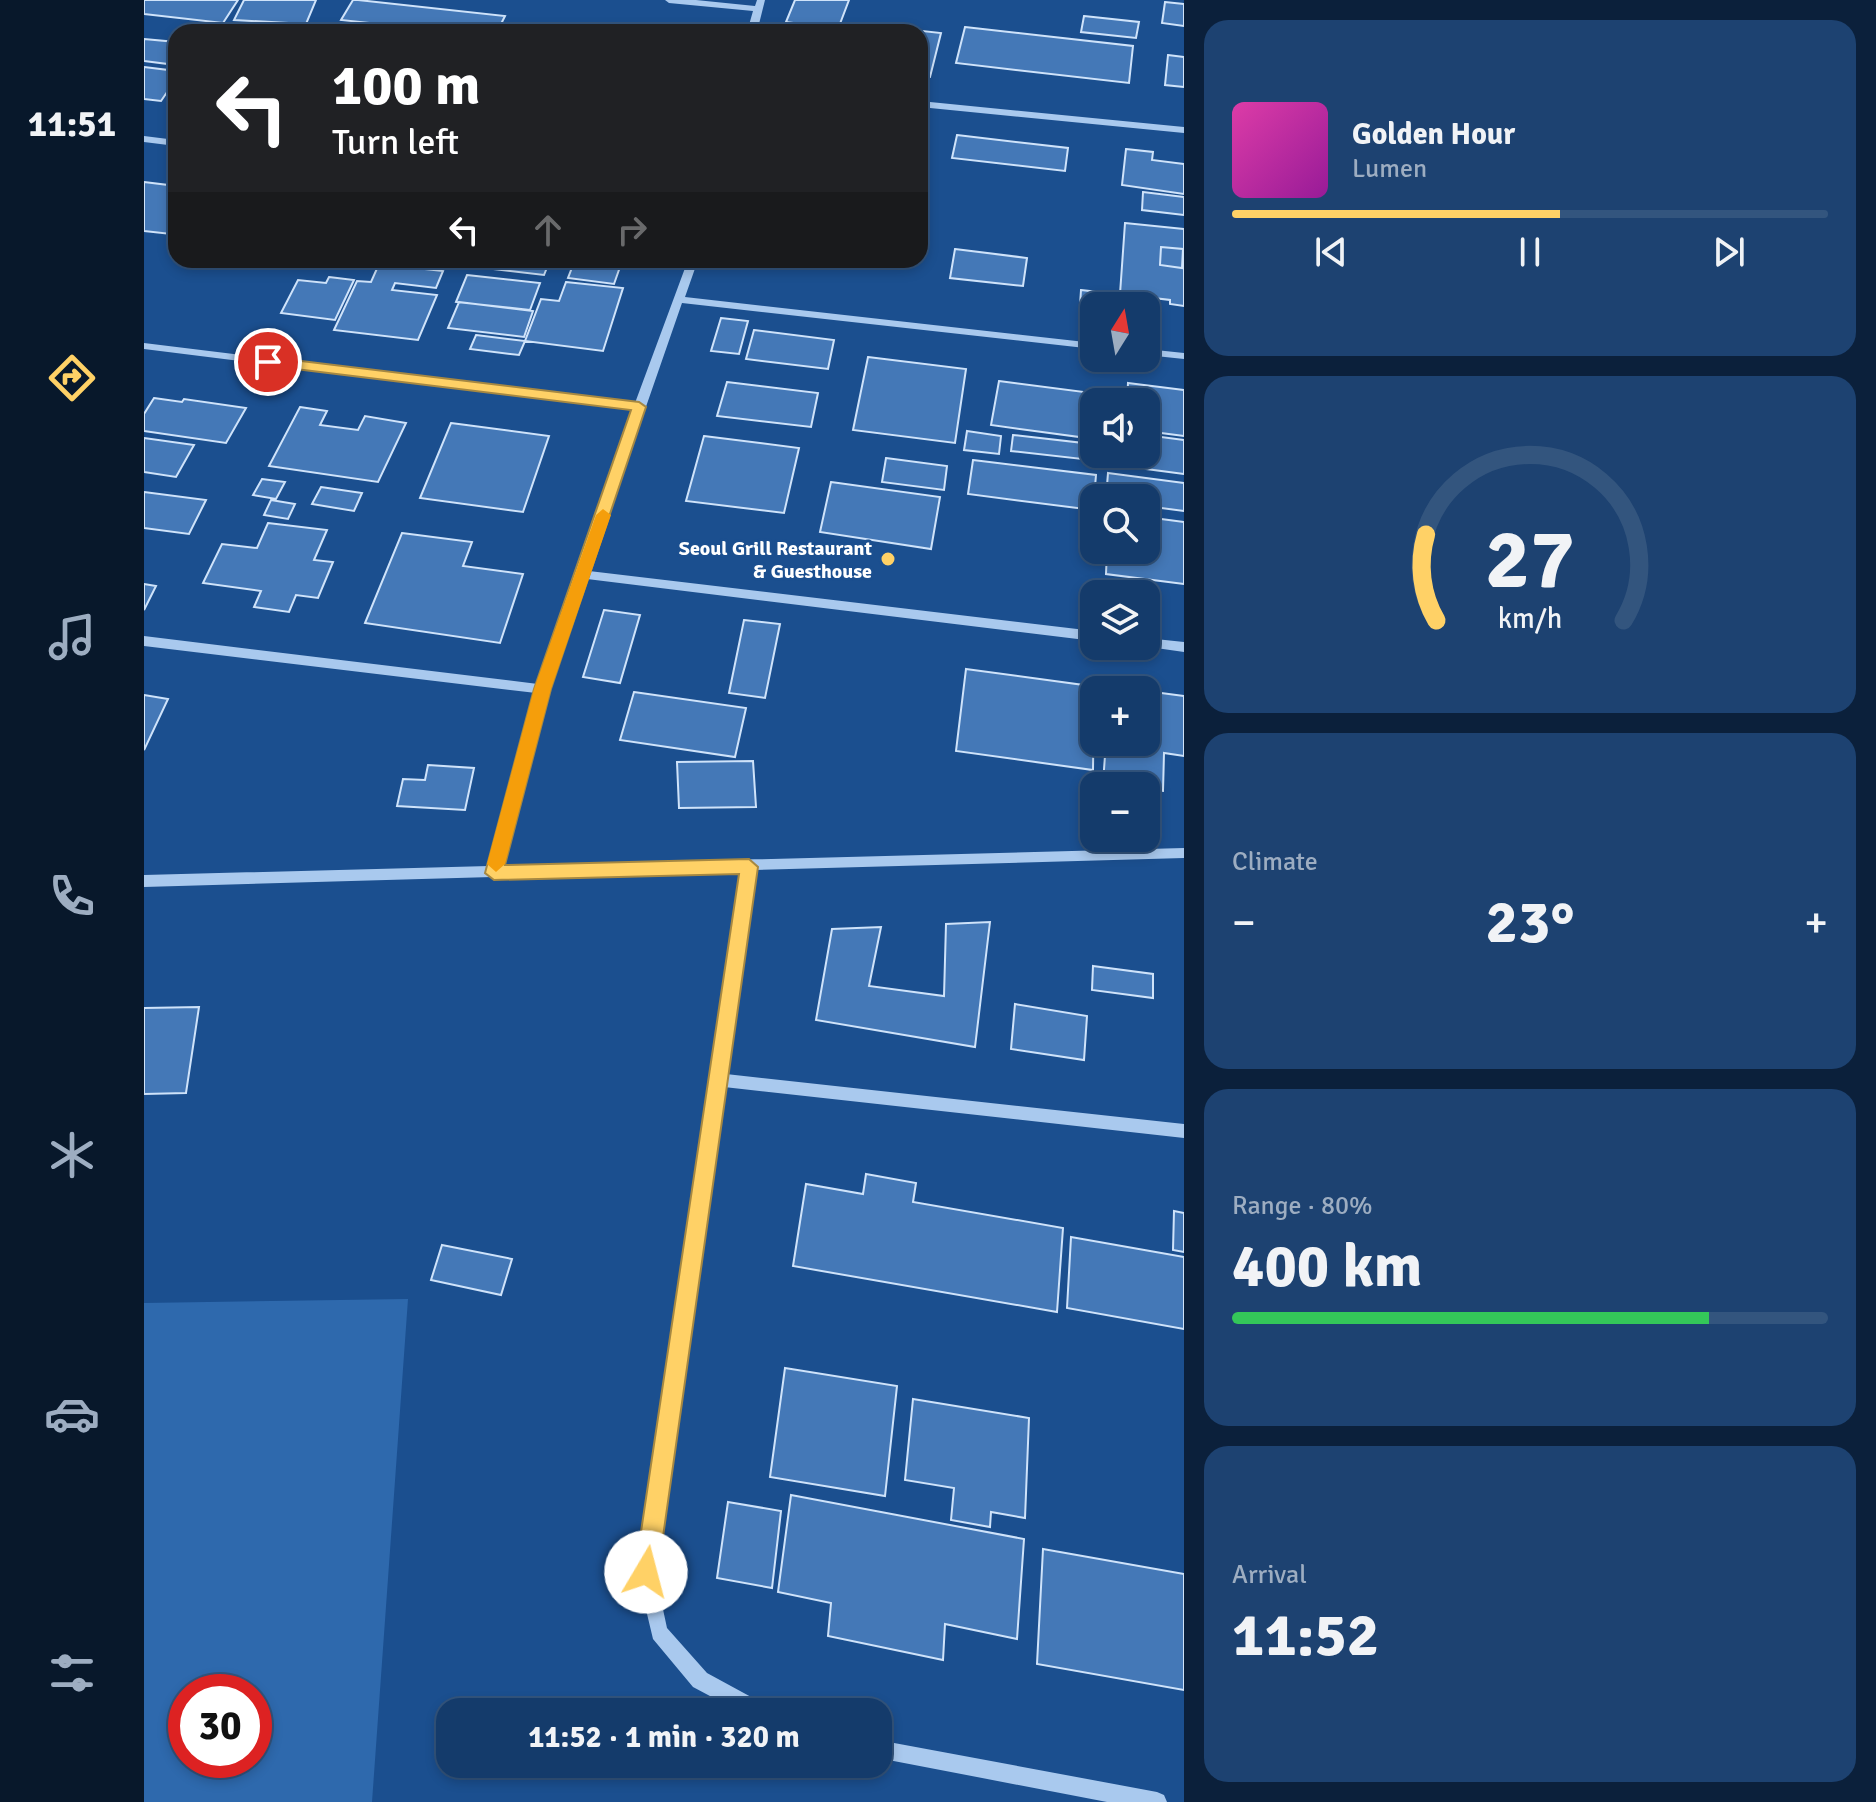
<!DOCTYPE html>
<html lang="en">
<head>
<meta charset="utf-8">
<style>
  :root { --surface:#143b6b; --page:#1d4271; --text:#f1f3f6; --muted:#9dadc1; --line:#33557e; --accent:#ffd166 }
  body { margin:0; font-family:Signika,sans-serif; background:var(--page); color:var(--text); height:100vh; display:flex; flex-direction:column; font-size:30px; white-space:nowrap }
  * { box-sizing:border-box; margin:0 }
  p { font-size:26px; color:var(--muted) }
  .icon { flex:none; width:44px; height:44px; fill:none; stroke:currentColor; stroke-width:2; stroke-linecap:round; stroke-linejoin:round }
  .map { position:relative; flex:1; overflow:hidden }
  .details { display:flex; flex-direction:column; gap:20px; padding:20px; background:#0b203b; width:692px }
  .details>* { flex:none }
  .hud { position:absolute; left:24px; top:24px; width:760px; height:244px; border-radius:24px; box-shadow:0 4px 12px #0003,0 0 0 2px var(--line); background:#202124; color:#fff; overflow:hidden }
  .needle { width:52px; rotate:11deg }
  .fabs { position:absolute; left:936px; top:292px; display:grid; gap:16px }
  .fabs a { display:grid; place-items:center; width:80px; height:80px; border-radius:16px; background:var(--surface); box-shadow:0 4px 12px #0003,0 0 0 2px var(--line); font-size:40px }
  .speed { position:absolute; left:24px; top:1674px; display:flex; gap:16px; font-size:40px; font-weight:700; text-align:center }
  .speed>* { display:grid; place-content:center; width:104px; height:104px; border-radius:50%; background:var(--surface); box-shadow:0 4px 12px #0003,0 0 0 2px var(--line); line-height:1 }
  .speed .limit { border:12px solid #d22; background:#fff; color:#111 }
  .pin { position:absolute; display:grid; place-items:center; width:68px; height:68px; color:#fff; margin:-34px; border:4px solid #fff; border-radius:50%; box-shadow:0 2px 8px #0007 }
  .me { position:absolute; width:88px; margin:-44px; rotate:8deg; stroke-linejoin:round; filter:drop-shadow(0 0 6px #0008) }
  .turn { display:flex; align-items:center; gap:28px; height:168px; padding:0 32px; font-size:36px }
  .turn .icon { width:104px; height:104px; stroke-width:2.5 }
  .turn b { display:block; font-size:56px; line-height:68px }
  .lanes { display:flex; align-items:center; height:76px; padding:0 32px; background:#0003; justify-content:center; gap:40px; direction:ltr }
  .lanes .off { opacity:.35 }
  .big { font-size:60px; font-weight:700; line-height:1.1 }
  .details .widget { flex:1; display:flex; flex-direction:column; justify-content:center; gap:12px; min-width:0; padding:0 28px; border-radius:24px; background:var(--page) }
  .details .dial { align-items:center; gap:0 }
  .dial svg { height:208px; overflow:visible; fill:none; stroke:var(--line); stroke-width:7; stroke-linecap:round; text-anchor:middle }
  .dial text { fill:var(--text); stroke:none }
  .song { display:flex; align-items:center; gap:24px }
  .cover { width:96px; height:96px; border-radius:12px; background:linear-gradient(135deg,hsl(320 70% 55%),hsl(300 70% 35%)) }
  .played { height:8px; border-radius:4px; background:linear-gradient(90deg,var(--accent) 55%,var(--line) 55%) }
  .keys { display:flex; justify-content:space-around; direction:ltr }
  .heat { display:flex; justify-content:space-between; align-items:center; font-size:44px; direction:ltr }
  .charge { height:12px; border-radius:6px; background:linear-gradient(90deg,#34c759 80%,var(--line) 0) }
  .trip { position:absolute; left:292px; top:1698px; width:456px; height:80px; border-radius:24px; background:var(--surface); box-shadow:0 4px 12px #0003,0 0 0 2px var(--line); font-weight:700; line-height:80px; text-align:center }
  main { display:flex; flex:1; min-height:0 }
  .tabs { display:flex; flex-direction:column; width:144px; justify-content:space-around; align-items:center; background:#08182b; color:var(--muted) }
  .tabs .icon { width:56px; height:56px }
  .tabs .selected { color:var(--accent) }
  .tabs b { font-size:36px; color:var(--text) }
  .map>svg:first-child { display:block }
  .green { fill:#2e69ad; fill-rule:evenodd }
  .building { fill:#4478b7; stroke:#cfe3fa; stroke-width:2; fill-rule:evenodd }
  .lines { fill:none; stroke-linecap:round; stroke-linejoin:round }
  .minor { fill:#a9c9ee; fill-rule:evenodd }
  .route { fill:#ffd166; stroke:#a68842; stroke-width:2 }
  .slow { fill:#f59e0b }
  .poi-dot { fill:#ffd166; stroke:#1b4f8f; stroke-width:3 }
  .labels { text-anchor:middle; stroke-width:6; stroke-linejoin:round; paint-order:stroke }
  .poi-label { font-size:20px; font-weight:bold; fill:#fff; stroke:#1b4f8f; text-anchor:end }
</style>
</head>
<body>
<main>
<nav class="tabs">
<b>11:51</b>
<svg class="icon selected" aria-label="directions" viewBox="0 0 24 24"><path d="M12 3l9 9-9 9-9-9zM9 14v-3h6M13 9l2 2-2 2"/></svg>
<svg class="icon" aria-label="music" viewBox="0 0 24 24"><path d="M9 18V5l10-2v13"/><circle cx="6" cy="18" r="3"/><circle cx="16" cy="16" r="3"/></svg>
<svg class="icon" aria-label="phone" viewBox="0 0 24 24"><path d="M5 4h4l2 5-3 2q2 4 5 5l2-3 5 2v4C11 20 4 13 5 4z"/></svg>
<svg class="icon" aria-label="climate" viewBox="0 0 24 24"><path d="M12 3v18M4 7l16 10M4 17L20 7"/></svg>
<svg class="icon" aria-label="car" viewBox="0 0 24 24"><path d="M5 17H2v-5l4-1 3-4h7l3 4 3 1v5h-3M9 17h6M6 11h13"/><circle cx="7" cy="17" r="2"/><circle cx="17" cy="17" r="2"/></svg>
<svg class="icon" aria-label="filters" viewBox="0 0 24 24"><path d="M4 7h16M4 17h16"/><circle cx="9" cy="7" r="2"/><circle cx="15" cy="17" r="2"/></svg>
</nav>
<div class="map">
<svg width="1040" height="1802" viewBox="0 0 1040 1802">
  <rect width="100%" height="100%" fill="#1b4f8f"/>
  <path class="green" d="M 264,1299 L 228,1802 L 0,1802 L 0,1303 ZM 110,1692 L 110,1760 L 42,1760 L 42,1692 Z"/>
  <path class="building" d="M 0,0 L 94,0 L 79,23 L 0,14 Z
    M 100,0 L 172,0 L 162,24 L 90,20 Z
    M 209,0 L 214,0 L 361,16 L 353,32 L 310,32 L 197,20 Z
    M 651,0 L 705,0 L 694,29 L 642,22 Z
    M 1021,2 L 1040,4 L 1040,26 L 1018,23 Z
    M 940,16 L 995,22 L 992,38 L 937,32 Z
    M 715,24 L 797,33 L 786,77 L 776,76 L 776,32 L 713,32 Z
    M 821,27 L 989,46 L 985,83 L 812,63 Z
    M 0,39 L 32,42 L 32,65 L 0,61 Z
    M 1024,55 L 1040,57 L 1040,87 L 1021,85 Z
    M 0,67 L 32,71 L 32,79 L 17,101 L 0,99 Z
    M 813,135 L 924,148 L 921,171 L 808,158 Z
    M 982,149 L 1009,152 L 1008,160 L 1040,164 L 1040,194 L 978,185 Z
    M 0,182 L 32,186 L 32,225 L 27,234 L 0,231 Z
    M 999,192 L 1040,197 L 1040,215 L 998,210 Z
    M 981,223 L 1040,229 L 1040,306 L 1026,304 L 1026,300 L 976,294 ZM 1017,247 L 1039,249 L 1038,268 L 1016,265 Z
    M 1017,247 L 1039,249 L 1038,268 L 1016,265 Z
    M 811,249 L 883,258 L 879,286 L 806,278 Z
    M 237,260 L 312,260 L 308,268 Z
    M 325,260 L 406,260 L 400,275 L 323,266 Z
    M 431,260 L 440,260 L 477,264 L 470,284 L 424,278 Z
    M 235,264 L 299,271 L 292,288 L 251,283 L 248,290 L 293,295 L 274,340 L 190,330 L 213,281 L 227,282 Z
    M 323,275 L 396,283 L 386,310 L 312,302 Z
    M 185,277 L 210,280 L 191,320 L 137,313 L 154,280 L 182,283 Z
    M 422,282 L 479,288 L 459,351 L 381,341 L 397,299 L 415,301 Z
    M 937,290 L 981,295 L 980,306 L 936,305 Z
    M 315,302 L 389,311 L 380,337 L 304,328 Z
    M 577,318 L 604,321 L 595,354 L 567,351 Z
    M 610,330 L 690,340 L 684,369 L 602,359 Z
    M 332,335 L 381,341 L 375,355 L 326,349 Z
    M 724,357 L 822,369 L 811,443 L 709,430 Z
    M 855,381 L 948,393 L 943,438 L 847,425 Z
    M 583,382 L 674,393 L 667,427 L 573,416 Z
    M 984,383 L 1040,390 L 1040,436 L 1002,431 L 1002,402 L 983,402 Z
    M 10,398 L 38,402 L 40,399 L 102,408 L 82,443 L 0,431 L 0,414 Z
    M 156,407 L 183,411 L 176,425 L 214,430 L 221,416 L 262,423 L 234,482 L 125,466 Z
    M 307,423 L 405,436 L 379,512 L 276,498 Z
    M 823,431 L 857,436 L 855,454 L 820,450 Z
    M 869,435 L 939,443 L 938,459 L 867,451 Z
    M 1002,435 L 1040,440 L 1040,474 L 957,463 L 957,454 L 1002,454 Z
    M 560,436 L 655,448 L 640,513 L 542,501 Z
    M 0,438 L 50,445 L 32,477 L 0,472 Z
    M 742,458 L 803,466 L 800,490 L 738,482 Z
    M 829,460 L 952,475 L 949,510 L 824,494 Z
    M 964,473 L 1040,483 L 1040,511 L 1002,506 L 1002,498 L 962,498 Z
    M 118,479 L 141,482 L 132,499 L 109,495 Z
    M 687,482 L 796,497 L 787,549 L 676,532 Z
    M 177,487 L 218,493 L 210,511 L 168,504 Z
    M 0,492 L 62,500 L 45,534 L 0,528 Z
    M 127,500 L 151,504 L 144,519 L 120,515 Z
    M 1002,517 L 1040,522 L 1040,584 L 962,574 L 963,550 L 1002,550 Z
    M 124,523 L 183,530 L 170,560 L 189,562 L 174,598 L 152,595 L 145,612 L 110,607 L 117,591 L 59,583 L 78,544 L 113,548 Z
    M 258,533 L 328,542 L 319,566 L 379,574 L 356,643 L 221,623 Z
    M 0,584 L 12,586 L 0,610 Z
    M 460,610 L 496,615 L 476,683 L 439,677 Z
    M 600,620 L 636,624 L 621,698 L 585,693 Z
    M 822,669 L 954,687 L 950,690 L 949,770 L 812,751 Z
    M 1002,691 L 1040,696 L 1040,756 L 1020,753 L 1019,791 L 1002,789 L 1002,786 L 959,783 L 962,742 L 1002,742 Z
    M 490,692 L 602,708 L 591,757 L 476,740 Z
    M 0,695 L 24,699 L 0,750 Z
    M 609,761 L 612,807 L 535,808 L 533,762 Z
    M 284,765 L 330,768 L 321,810 L 253,806 L 259,779 L 281,780 Z
    M 846,922 L 831,1047 L 672,1020 L 688,929 L 737,927 L 725,986 L 800,996 L 802,924 Z
    M 949,966 L 1009,974 L 1009,998 L 948,990 Z
    M 871,1004 L 943,1016 L 940,1060 L 867,1049 Z
    M 55,1007 L 42,1093 L 0,1094 L 0,1008 Z
    M 722,1174 L 772,1183 L 769,1202 L 919,1228 L 913,1312 L 649,1266 L 662,1184 L 719,1194 Z
    M 1030,1211 L 1040,1213 L 1040,1252 L 1029,1250 Z
    M 927,1237 L 1040,1257 L 1040,1329 L 923,1308 Z
    M 298,1245 L 368,1259 L 357,1295 L 287,1280 Z
    M 641,1368 L 753,1386 L 741,1496 L 626,1477 Z
    M 769,1399 L 885,1418 L 881,1518 L 847,1512 L 846,1527 L 807,1520 L 810,1488 L 761,1480 Z
    M 647,1495 L 880,1539 L 873,1639 L 801,1624 L 799,1660 L 684,1636 L 687,1603 L 634,1592 Z
    M 584,1502 L 637,1511 L 628,1588 L 573,1578 Z
    M 899,1549 L 1040,1574 L 1040,1690 L 893,1664 Z"/>
  <g class="lines">
    <path class="minor" d="M 521,0 L 552,0 L 611,6 L 613,0 L 621,0 L 613,32 L 603,32 L 609,11 L 525,3 Z
      M 776,101 L 1040,127 L 1040,133 L 776,107 Z
      M 0,136 L 32,140 L 32,146 L 0,142 Z
      M 544,260 L 554,260 L 541,297 L 950,343 L 950,349 L 538,303 L 445,571 L 950,631 L 950,641 L 443,579 L 405,689 L 359,866 L 1040,848 L 1040,858 L 611,870 L 582,1074 L 1040,1124 L 1040,1138 L 580,1087 L 511,1572 L 523,1628 L 563,1673 L 622,1705 L 624,1712 L 596,1712 L 549,1687 L 509,1639 L 493,1572 L 598,870 L 0,887 L 0,875 L 345,866 L 392,693 L 0,646 L 0,636 L 394,684 L 488,410 L 0,349 L 0,343 L 491,403 Z
      M 1002,349 L 1040,353 L 1040,359 L 1002,355 Z
      M 1002,638 L 1040,642 L 1040,652 L 998,646 L 1002,646 Z
      M 734,1740 L 1013,1792 L 1020,1795 L 1023,1802 L 963,1802 L 734,1758 Z"/>
  </g>
  <path class="route" d="M 124,357 L 495,402 L 502,407 L 407,689 L 361,865 L 605,859 L 614,867 L 514,1572 L 510,1580 L 502,1583 L 494,1580 L 491,1572 L 595,874 L 350,880 L 341,873 L 390,689 L 487,410 L 119,365 L 117,362 Z"/>
  <path class="slow" d="M 459,509 L 467,515 L 407,689 L 361,864 L 352,872 L 343,864 L 390,689 L 452,515 Z"/>
  <circle class="poi-dot" cx="744" cy="559" r="8"/>
  <g class="labels">
    <g class="poi-label">
      <text x="728" y="555">Seoul Grill Restaurant<tspan x="728" dy="23">&amp; Guesthouse</tspan></text>
    </g>
  </g>
</svg>
<div class="fabs">
<a><svg class="needle" viewBox="-14 -14 28 28"><path d="M0-13l5 13h-10z" fill="#e53935"/><path d="M0 13l5-13h-10z" fill="#9dadc1"/></svg></a>
<a><svg class="icon" aria-label="sound" viewBox="0 0 24 24"><path d="M4 9h4l5-4v14l-5-4H4zM17 9q2 3 0 6"/></svg></a>
<a><svg class="icon" aria-label="search" viewBox="0 0 24 24"><circle cx="10" cy="10" r="6"/><path d="M15 15l6 6"/></svg></a>
<a><svg class="icon" aria-label="layers" viewBox="0 0 24 24"><path d="M12 4l9 5-9 5-9-5zM3 14l9 5 9-5"/></svg></a>
<a>+</a>
<a>−</a>
</div>
<div class="speed"><div class="limit">30</div></div>
<div class="pin" style="left:124px;top:362px;background:#d93025"><svg class="icon" aria-label="arrive" viewBox="0 0 24 24"><path d="M6 21V4h12l-3 4 3 4H6"/></svg></div>
<svg class="me" style="left:502px;top:1572px" viewBox="-20 -20 40 40"><circle r="19" fill="#fff"/><path d="M0-13L10 11 0 6-10 11z" fill="#ffd166"/></svg>
<div class="trip">11:52 · 1 min · 320 m</div>
<div class="hud">
<div class="turn"><svg class="icon" aria-label="left" viewBox="0 0 24 24"><path d="M17 20v-9H6M10 6l-5 5 5 5"/></svg><div><b>100 m</b>Turn left</div></div>
<div class="lanes"><svg class="icon" aria-label="left" viewBox="0 0 24 24"><path d="M17 20v-9H6M10 6l-5 5 5 5"/></svg><svg class="icon off" aria-label="ahead" viewBox="0 0 24 24"><path d="M12 20V5M6 11l6-6 6 6"/></svg><svg class="icon off" aria-label="right" viewBox="0 0 24 24"><path d="M7 20v-9h11M14 6l5 5-5 5"/></svg></div>
</div>
</div>
<section class="details">
<div class="widget">
<div class="song"><i class="cover"></i><div><b>Golden Hour</b><p>Lumen</p></div></div>
<div class="played"></div>
<div class="keys"><svg class="icon" aria-label="previous" viewBox="0 0 24 24"><path d="M18 5L8 12l10 7zM5 5v14"/></svg><svg class="icon" aria-label="pause" viewBox="0 0 24 24"><path d="M8 5v14M16 5v14"/></svg><svg class="icon" aria-label="next" viewBox="0 0 24 24"><path d="M6 5l10 7-10 7zM19 5v14"/></svg></div>
</div>
<div class="widget dial"><svg viewBox="0 0 100 80">
<path d="M14 69A42 42 0 1 1 86 69"/>
<path d="M14 69A42 42 0 0 1 10 36" stroke="#ffd166"/>
<text x="50" y="56" font-size="32" font-weight="700">27</text>
<text x="50" y="72" font-size="11">km/h</text>
</svg></div>
<div class="widget"><p>Climate</p>
<div class="heat"><a>−</a><b class="big">23°</b><a>+</a></div>
</div>
<div class="widget"><p>Range · 80%</p><b class="big">400 km</b><div class="charge"></div></div>
<div class="widget"><p>Arrival</p><b class="big">11:52</b></div>
</section>
</main>
</body>
</html>
